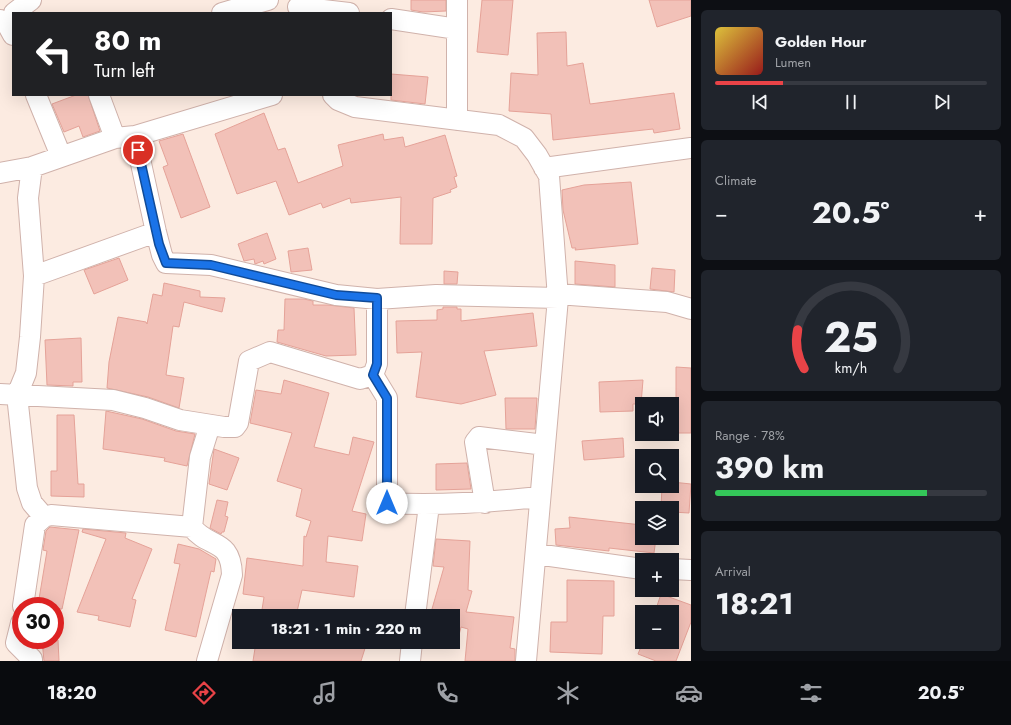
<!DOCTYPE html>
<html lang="en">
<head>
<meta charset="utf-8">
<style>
  :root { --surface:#171b24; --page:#20242c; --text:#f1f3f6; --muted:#9ea1a6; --line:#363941; --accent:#e94347 }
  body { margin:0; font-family:Jost,sans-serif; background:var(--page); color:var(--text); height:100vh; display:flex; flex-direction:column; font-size:15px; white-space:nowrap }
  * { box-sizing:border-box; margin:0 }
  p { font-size:13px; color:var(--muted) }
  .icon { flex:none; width:22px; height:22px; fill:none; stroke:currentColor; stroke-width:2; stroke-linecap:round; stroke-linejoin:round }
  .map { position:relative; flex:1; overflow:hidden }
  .drawer { display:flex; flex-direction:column; gap:10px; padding:10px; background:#0d0f14; width:320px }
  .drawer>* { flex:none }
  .guide { position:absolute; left:12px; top:12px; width:380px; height:84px; border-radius:0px; box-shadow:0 4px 16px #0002; background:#202124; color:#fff; overflow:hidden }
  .buttons { position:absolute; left:635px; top:397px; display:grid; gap:8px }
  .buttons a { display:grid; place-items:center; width:44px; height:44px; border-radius:0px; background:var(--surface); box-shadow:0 4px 16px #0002; font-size:20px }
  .speed { position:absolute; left:12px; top:597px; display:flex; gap:8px; font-size:20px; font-weight:700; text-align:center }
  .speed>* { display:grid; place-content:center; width:52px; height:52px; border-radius:50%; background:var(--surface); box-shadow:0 4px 16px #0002; line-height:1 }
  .speed .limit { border:6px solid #d22; background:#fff; color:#111 }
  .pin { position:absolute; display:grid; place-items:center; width:34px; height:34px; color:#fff; margin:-17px; border:2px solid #fff; border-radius:50%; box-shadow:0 1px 4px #0007 }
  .me { position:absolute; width:44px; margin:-22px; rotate:0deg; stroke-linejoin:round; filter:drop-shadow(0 0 3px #0008) }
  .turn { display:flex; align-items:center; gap:14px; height:84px; padding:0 16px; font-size:18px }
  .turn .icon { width:52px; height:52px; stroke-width:2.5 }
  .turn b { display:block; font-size:28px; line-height:34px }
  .big { font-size:30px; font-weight:700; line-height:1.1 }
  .drawer .tile { flex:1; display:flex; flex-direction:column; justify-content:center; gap:6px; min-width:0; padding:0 14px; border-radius:6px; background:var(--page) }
  .drawer .dial { align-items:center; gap:0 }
  .dial svg { height:104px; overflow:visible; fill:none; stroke:var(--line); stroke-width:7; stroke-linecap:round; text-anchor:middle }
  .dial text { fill:var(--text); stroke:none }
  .song { display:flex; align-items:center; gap:12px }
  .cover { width:48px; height:48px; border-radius:6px; background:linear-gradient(135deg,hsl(50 70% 55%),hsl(0 70% 35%)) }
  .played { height:4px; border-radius:2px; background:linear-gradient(90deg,var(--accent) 25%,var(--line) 25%) }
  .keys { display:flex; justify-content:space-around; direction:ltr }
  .heat { display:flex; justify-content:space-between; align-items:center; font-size:22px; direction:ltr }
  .charge { height:6px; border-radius:3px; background:linear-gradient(90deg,#34c759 78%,var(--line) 0) }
  .trip { position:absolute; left:232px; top:609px; width:228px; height:40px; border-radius:0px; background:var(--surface); box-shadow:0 4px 16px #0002; font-weight:700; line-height:40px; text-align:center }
  .dock { display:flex; height:64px; justify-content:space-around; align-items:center; background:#090b0e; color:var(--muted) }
  .dock .icon { width:28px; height:28px }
  .dock .active { color:var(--accent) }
  .dock b { font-size:18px; color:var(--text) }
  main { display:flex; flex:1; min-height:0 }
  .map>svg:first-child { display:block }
  .building { fill:#f2c1b8; stroke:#e5a298 }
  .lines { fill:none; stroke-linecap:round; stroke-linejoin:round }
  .minor-casing { stroke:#d0b2ab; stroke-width:22 }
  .minor { stroke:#fff; stroke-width:20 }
  .route-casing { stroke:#114b97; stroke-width:10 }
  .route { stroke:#1a73e8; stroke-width:7 }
</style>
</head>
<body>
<main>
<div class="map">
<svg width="691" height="661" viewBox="0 0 691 661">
  <rect width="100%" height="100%" fill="#fcebe1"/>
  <path class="building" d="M 411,0 L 446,0 L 446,11 L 423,12 L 411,10 Z
    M 482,0 L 513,0 L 508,55 L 477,52 Z
    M 649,0 L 691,0 L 691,16 L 657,27 Z
    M 566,32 L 567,66 L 583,63 L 590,104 L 674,93 L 680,129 L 654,133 L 653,129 L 553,140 L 551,114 L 509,111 L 511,73 L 538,75 L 537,33 Z
    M 391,74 L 428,77 L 425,104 L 391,100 Z
    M 76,95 L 88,95 L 100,131 L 83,137 L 79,126 L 64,132 L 52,104 Z
    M 264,113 L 278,150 L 285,148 L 298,183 L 343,166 L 338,145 L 383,134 L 384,140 L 403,137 L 405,147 L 445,135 L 457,176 L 454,177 L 457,187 L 450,190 L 451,192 L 433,198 L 432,244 L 400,244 L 401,197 L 351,203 L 350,198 L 323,208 L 321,203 L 289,215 L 276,181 L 237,194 L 215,134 Z
    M 183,134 L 210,207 L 181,218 L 163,167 L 168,165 L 159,141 Z
    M 631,182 L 638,244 L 575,250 L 576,248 L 572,248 L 563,210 L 562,190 L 584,185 Z
    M 267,233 L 276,259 L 264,264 L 263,261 L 255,264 L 254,259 L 244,261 L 238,244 Z
    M 308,248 L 312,270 L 291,272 L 288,251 Z
    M 119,258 L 128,280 L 94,294 L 84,270 Z
    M 575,261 L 615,265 L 615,287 L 575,284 Z
    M 652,268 L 675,270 L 674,292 L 650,289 Z
    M 444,271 L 458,272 L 457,284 L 444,284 Z
    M 164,283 L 200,291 L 200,297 L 225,298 L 222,312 L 184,302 L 179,327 L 173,326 L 166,375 L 184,378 L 179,408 L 148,397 L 107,388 L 109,362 L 118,317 L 146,322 L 147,324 L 153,294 L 162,296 Z
    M 285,299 L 304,299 L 313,301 L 313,305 L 328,305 L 354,308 L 356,355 L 326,356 L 277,342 L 278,330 L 284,330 Z
    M 443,307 L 457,307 L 457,309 L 461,309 L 461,321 L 533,313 L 537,346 L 484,351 L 496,395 L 461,404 L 416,397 L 422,352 L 397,353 L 396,321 L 437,320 L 437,310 L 443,309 Z
    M 81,338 L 82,382 L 73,382 L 73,386 L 47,385 L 45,340 Z
    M 676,367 L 691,368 L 691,433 L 672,433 L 672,398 L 676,398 Z
    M 284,380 L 329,393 L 314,447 L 349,455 L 353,437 L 374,442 L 352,511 L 366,514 L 362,541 L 328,536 L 326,562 L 358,566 L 354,597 L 302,590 L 296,616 L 261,616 L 264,597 L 243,594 L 247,558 L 303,566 L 304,536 L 306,537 L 311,521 L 296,516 L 302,489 L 277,481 L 292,433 L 250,423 L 256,390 L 281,394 Z
    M 643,380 L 641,404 L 633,404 L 633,411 L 600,412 L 599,382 Z
    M 505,398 L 537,398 L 535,429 L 506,429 Z
    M 106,411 L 142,419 L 176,431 L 195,434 L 187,466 L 164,461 L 165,458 L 103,449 Z
    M 57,415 L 74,415 L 78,484 L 84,484 L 84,497 L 51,496 L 51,471 L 57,471 Z
    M 623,438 L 624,457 L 584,460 L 582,441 Z
    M 214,449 L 239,458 L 227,490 L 209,484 Z
    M 467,463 L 471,489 L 436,490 L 436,464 Z
    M 672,482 L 691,484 L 689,513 L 672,512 L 672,508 L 661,508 L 662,486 L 672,486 Z
    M 217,500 L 228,502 L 225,516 L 228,517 L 224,532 L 222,532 L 221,534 L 210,528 Z
    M 569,517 L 642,525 L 642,538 L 656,538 L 654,553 L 609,548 L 609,551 L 556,545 L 555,529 L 570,528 Z
    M 50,527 L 79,530 L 62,609 L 55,608 L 55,606 L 38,605 L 47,551 L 43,550 L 46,531 Z
    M 83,529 L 126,533 L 125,538 L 152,549 L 132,599 L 136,600 L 130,627 L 98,620 L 99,616 L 77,612 L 106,539 L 82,532 Z
    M 436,539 L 470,541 L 468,590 L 472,591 L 466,612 L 514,617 L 510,648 L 515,649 L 515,661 L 465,661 L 468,629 L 461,627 L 457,643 L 453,642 L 453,616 L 430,616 L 444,567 L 433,566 Z
    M 178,544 L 199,549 L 216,559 L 214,572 L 211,571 L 196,637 L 165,630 L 180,564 L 174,563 Z
    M 567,580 L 614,581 L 614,616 L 603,616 L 602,654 L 550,652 L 551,622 L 567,622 Z
    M 661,594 L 691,605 L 691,622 L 676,661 L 656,661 L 638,654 L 643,642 L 672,642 L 672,612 L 655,612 Z
    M 42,640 L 58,640 L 59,661 L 44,661 Z
    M 256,642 L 367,642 L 361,661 L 253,661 Z"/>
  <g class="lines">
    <g class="minor-casing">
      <path id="minor" d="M 298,7 L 349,13
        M 14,13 L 31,0
        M 222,13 L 268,0
        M 391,19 L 457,29
        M 0,20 L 7,24 L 13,35
        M 36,95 L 61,156
        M 99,95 L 115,138
        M 333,95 L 338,100 L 355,107 L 499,125 L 524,138 L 537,155 L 549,176 L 558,298 L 526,661
        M 457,120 L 457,0
        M 135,136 L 156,232 L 162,255 L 166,263 L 211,265 L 336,295 L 377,299 L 436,295 L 558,298
        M 32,167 L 28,198 L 34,276 L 30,337 L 26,373 L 17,395 L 27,488 L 32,503 L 44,517
        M 544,168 L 691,148
        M 0,173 L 32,167 L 115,138 L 135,136 L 272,95
        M 34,276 L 156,232
        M 557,294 L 667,302 L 691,309
        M 373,375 L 387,398 L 387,503 C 438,506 489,502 540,497
        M 0,394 L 113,400 L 145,408 L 180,420 L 224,427 L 235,427 L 238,423 L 249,361 L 270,352 L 360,379 L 373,375 L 377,364 L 377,299
        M 485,503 L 475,442 L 479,437 L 545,445
        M 192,527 L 200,457 L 210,425
        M 536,554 L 642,569
        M 672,569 L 691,570
        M 23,606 L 35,525 L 44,517 L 51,515 L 192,527 C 208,549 231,537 232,575 L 207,661
        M 415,616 L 429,505
        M 21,623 L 16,643 L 32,659 L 32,661
        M 410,661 L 412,642"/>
    </g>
    <use href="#minor" class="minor"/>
  </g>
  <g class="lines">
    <g class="route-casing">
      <path id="route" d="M 138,150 L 159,244 L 166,263 L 211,265 L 336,295 L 377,298 L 377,364 L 373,375 L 387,398 L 387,503"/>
    </g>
    <use href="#route" class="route"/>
  </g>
</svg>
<div class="buttons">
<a><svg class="icon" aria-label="sound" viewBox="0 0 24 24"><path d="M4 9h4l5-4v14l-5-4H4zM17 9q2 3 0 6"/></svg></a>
<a><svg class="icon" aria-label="search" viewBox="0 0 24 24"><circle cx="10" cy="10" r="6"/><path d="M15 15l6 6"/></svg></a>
<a><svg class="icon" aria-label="layers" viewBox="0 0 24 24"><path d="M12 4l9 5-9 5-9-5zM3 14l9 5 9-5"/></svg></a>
<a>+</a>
<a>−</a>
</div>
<div class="speed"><div class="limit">30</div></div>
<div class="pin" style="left:138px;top:150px;background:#d93025"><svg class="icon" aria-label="arrive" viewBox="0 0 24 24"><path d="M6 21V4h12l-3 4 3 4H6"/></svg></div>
<svg class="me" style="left:387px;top:503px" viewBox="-20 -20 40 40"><circle r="19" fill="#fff"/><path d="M0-13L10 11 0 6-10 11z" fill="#1a73e8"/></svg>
<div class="trip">18:21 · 1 min · 220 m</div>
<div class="guide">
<div class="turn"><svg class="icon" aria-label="left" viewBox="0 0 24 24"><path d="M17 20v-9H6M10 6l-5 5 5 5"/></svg><div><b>80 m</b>Turn left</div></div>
</div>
</div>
<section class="drawer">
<div class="tile">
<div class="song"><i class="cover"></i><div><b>Golden Hour</b><p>Lumen</p></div></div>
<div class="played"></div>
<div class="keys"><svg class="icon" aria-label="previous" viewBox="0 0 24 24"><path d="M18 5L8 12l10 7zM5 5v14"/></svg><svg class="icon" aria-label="pause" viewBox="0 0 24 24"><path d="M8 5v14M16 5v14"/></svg><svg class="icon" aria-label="next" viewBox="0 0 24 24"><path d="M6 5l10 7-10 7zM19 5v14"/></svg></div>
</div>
<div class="tile"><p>Climate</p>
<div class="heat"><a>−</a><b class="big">20.5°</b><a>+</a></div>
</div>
<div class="tile dial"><svg viewBox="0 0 100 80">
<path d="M14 69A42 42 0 1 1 86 69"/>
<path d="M14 69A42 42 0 0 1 9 39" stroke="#e94347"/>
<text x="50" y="56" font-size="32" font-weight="700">25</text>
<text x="50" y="72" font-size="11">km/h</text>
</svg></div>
<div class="tile"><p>Range · 78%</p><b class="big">390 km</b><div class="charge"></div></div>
<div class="tile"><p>Arrival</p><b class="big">18:21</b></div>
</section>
</main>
<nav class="dock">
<b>18:20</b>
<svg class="icon active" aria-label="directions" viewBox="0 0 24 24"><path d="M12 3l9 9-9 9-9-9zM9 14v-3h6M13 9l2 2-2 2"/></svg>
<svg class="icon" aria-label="music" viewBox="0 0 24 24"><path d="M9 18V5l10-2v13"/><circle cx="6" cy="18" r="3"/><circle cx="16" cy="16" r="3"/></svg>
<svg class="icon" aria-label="phone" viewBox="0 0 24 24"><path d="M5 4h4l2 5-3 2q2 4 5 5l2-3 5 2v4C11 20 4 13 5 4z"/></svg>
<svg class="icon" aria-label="climate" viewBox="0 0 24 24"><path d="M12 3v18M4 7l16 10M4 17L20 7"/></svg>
<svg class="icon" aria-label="car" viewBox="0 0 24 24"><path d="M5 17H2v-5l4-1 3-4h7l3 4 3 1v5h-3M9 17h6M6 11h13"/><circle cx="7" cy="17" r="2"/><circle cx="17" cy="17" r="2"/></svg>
<svg class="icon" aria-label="filters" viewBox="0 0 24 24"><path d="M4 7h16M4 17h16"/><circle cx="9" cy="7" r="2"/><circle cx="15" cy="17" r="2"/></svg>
<b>20.5°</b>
</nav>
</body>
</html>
